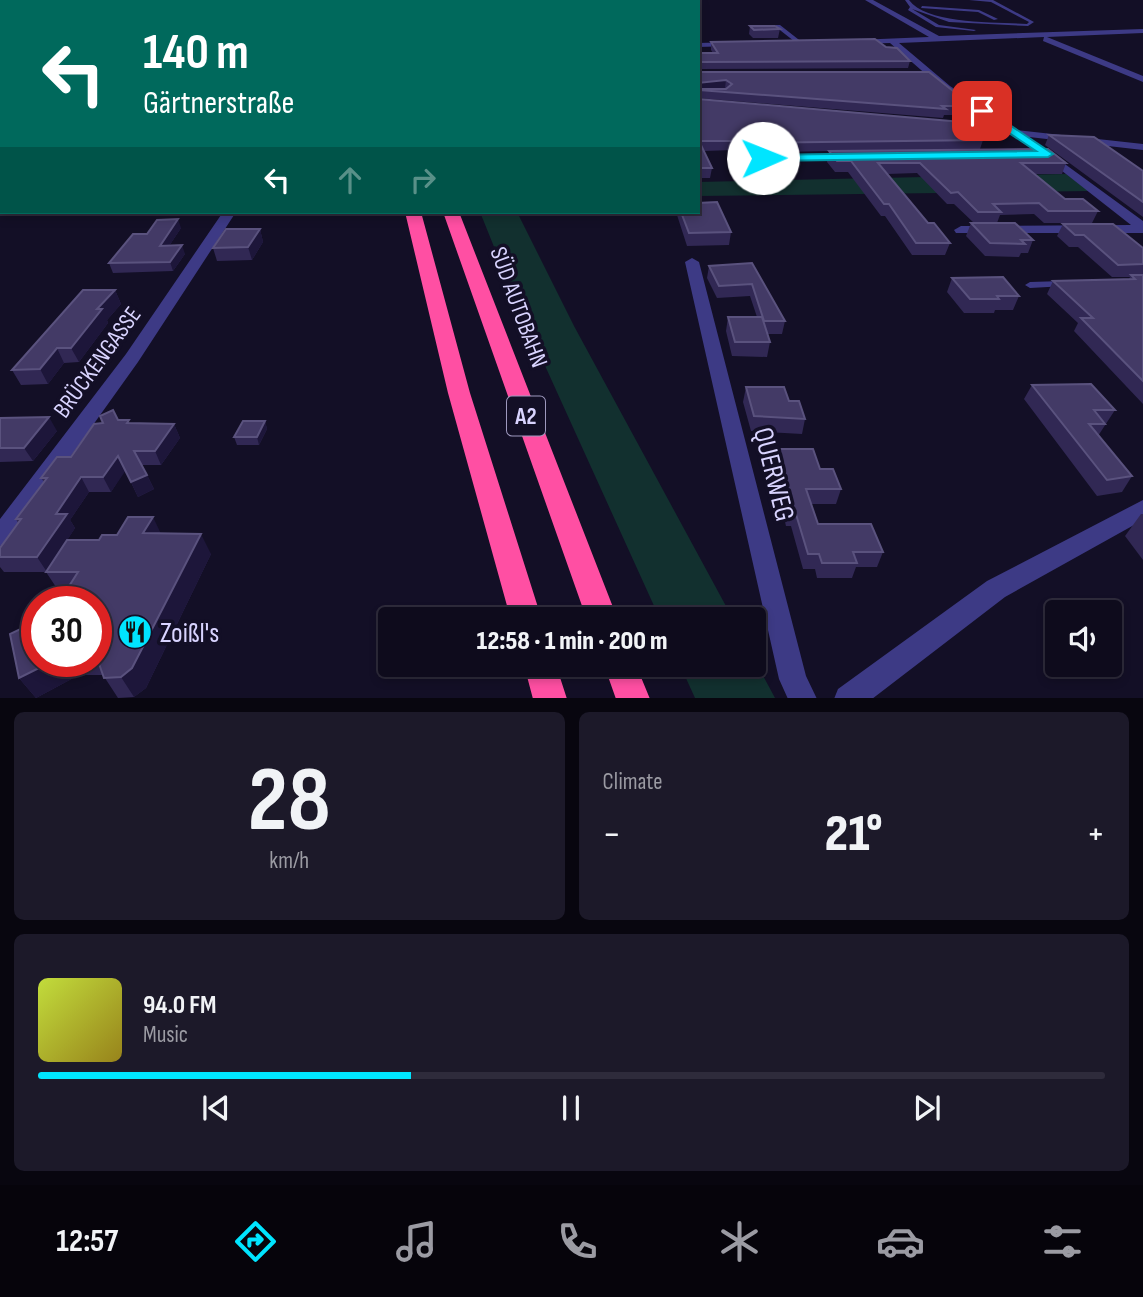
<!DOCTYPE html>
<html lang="en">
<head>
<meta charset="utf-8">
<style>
  :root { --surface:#0e0b1c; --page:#1c1929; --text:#f1f3f6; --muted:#9b9ba3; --line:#2e2b3b; --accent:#00e5ff }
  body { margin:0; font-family:"Sofia Sans Condensed",sans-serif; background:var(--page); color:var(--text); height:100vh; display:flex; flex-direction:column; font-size:26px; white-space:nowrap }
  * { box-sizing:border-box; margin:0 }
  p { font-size:23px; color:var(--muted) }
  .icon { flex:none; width:38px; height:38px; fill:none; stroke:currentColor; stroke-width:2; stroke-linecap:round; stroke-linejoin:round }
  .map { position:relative; height:698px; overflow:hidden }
  .panel { display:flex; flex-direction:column; gap:14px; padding:14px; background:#08060f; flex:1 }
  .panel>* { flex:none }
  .hud { position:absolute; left:0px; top:0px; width:700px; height:214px; box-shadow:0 4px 10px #0003,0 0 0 2px var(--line); background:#00695c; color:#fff; overflow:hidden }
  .fabs { position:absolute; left:1045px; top:600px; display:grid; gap:14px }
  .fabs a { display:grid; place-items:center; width:77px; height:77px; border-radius:7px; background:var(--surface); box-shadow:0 4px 10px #0003,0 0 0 2px var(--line); font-size:35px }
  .speed { position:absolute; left:21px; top:586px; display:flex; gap:14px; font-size:35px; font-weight:700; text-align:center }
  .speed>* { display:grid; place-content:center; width:91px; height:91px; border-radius:50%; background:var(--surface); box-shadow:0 4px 10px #0003,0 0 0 2px var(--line); line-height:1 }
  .speed .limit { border:10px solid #d22; background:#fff; color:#111 }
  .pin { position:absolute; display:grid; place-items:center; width:60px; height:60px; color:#fff; margin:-30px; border-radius:14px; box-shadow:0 4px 10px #0006 }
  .me { position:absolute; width:77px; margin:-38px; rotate:89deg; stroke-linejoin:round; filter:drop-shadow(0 0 5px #0008) }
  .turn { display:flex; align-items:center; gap:24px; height:147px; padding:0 28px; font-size:32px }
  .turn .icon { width:91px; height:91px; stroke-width:2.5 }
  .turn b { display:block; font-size:49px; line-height:60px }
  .lanes { display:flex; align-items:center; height:66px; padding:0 28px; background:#0003; justify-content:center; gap:35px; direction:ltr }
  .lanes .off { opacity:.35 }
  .big { font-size:52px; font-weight:800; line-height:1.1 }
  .panel .tile { flex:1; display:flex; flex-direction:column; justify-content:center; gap:10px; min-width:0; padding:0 24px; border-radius:10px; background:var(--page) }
  .panel .dial { align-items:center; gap:0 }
  .dial b { font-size:91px; line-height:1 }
  .song { display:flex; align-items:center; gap:21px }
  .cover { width:84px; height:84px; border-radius:10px; background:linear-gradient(135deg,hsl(70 70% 55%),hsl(50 70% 35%)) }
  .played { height:7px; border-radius:4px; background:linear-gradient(90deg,var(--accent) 35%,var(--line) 35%) }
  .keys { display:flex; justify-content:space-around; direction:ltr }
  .heat { display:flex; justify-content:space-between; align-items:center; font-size:38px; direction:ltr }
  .panel .tiles { flex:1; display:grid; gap:14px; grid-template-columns:1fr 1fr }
  .tile:last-child { grid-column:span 2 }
  .trip { position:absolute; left:378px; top:607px; width:388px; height:70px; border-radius:7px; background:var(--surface); box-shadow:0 4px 10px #0003,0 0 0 2px var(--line); font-weight:800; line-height:70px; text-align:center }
  .tabs { display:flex; height:112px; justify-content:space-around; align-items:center; background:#06040b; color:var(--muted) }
  .tabs .icon { width:49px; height:49px }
  .tabs .on { color:var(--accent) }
  .tabs b { font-size:32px; color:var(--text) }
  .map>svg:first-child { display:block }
  .green { fill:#12302f }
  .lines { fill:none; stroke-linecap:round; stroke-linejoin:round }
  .lane { fill:#3d3a85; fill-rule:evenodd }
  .street { fill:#3d3a85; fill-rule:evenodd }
  .highway { fill:#ff4fa3; fill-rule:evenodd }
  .wall { fill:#312854 }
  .shaded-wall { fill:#1d163a }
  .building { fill:#433a66; stroke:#5a527e; stroke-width:2 }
  .route { fill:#00e5ff; stroke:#0095a6; stroke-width:2 }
  .labels { text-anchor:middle; stroke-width:7; stroke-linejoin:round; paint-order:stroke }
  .shield { fill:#130f26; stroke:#9e99be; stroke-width:2 }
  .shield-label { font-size:23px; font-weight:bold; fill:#d9d4ff }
  .street-label { font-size:24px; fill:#d9d4ff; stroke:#130f26 }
  .near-street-label { font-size:28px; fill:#d9d4ff; stroke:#130f26 }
  .near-poi-label { font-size:28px; fill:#d9d4ff; stroke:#130f26; text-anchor:start }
</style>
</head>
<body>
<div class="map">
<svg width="1143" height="699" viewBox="0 0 1143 699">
  <rect width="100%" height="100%" fill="#130f26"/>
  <path class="green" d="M 1066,174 L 1089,191 L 698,196 L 698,182 Z
    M 480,212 L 517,212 L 574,326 L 733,619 L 660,619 L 517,304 Z
    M 754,659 L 775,698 L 695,698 L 680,665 L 754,665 Z"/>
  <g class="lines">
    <path class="lane" d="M 905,0 L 909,0 C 927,25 998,22 1027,24 L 1029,22 L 991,2 L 969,0 L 993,0 L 1034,22 L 1028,26 L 949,22 L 912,9 L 939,25 L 976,30 L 974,31 L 936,27 L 908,10 L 910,7 Z
      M 289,1 L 314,1 L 316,2 L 287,2 Z
      M 922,6 L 979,10 L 998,19 L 994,20 L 978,12 L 921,8 Z
      M 776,25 L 780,25 L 803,43 L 803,45 L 799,45 L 776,27 Z
      M 1063,281 L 1068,284 L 1066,286 L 1030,288 L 1025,285 L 1030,282 Z"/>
    <path class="street" d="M 865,0 L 873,0 L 939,36 L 1143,29 L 1143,33 L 1047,37 L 1143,76 L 1143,82 L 1043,41 L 1044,37 L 899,43 L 950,86 L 1016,130 L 1143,144 L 1143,150 L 942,127 L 942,123 L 946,122 L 1000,128 L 944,90 L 890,43 L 853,44 L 856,40 L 929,37 Z
      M 736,42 L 733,46 L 698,47 L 698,43 Z
      M 1047,151 L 1143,221 L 1143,233 L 956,233 L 954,230 L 961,226 L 1131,225 L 1043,156 L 1043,152 Z
      M 849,154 L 855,157 L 853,159 L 737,161 L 731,158 L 737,155 Z
      M 2,184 L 2,192 L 0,193 L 0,185 Z
      M 223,212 L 236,212 L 138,362 L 8,544 L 0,546 L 0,519 L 126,354 Z
      M 692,258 L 699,262 L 806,676 L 817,699 L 788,699 L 779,679 L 685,262 Z
      M 1143,500 L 1143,520 L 1005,597 L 872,699 L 834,699 L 838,689 L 987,581 Z"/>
    <path class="highway" d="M 357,0 L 365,0 L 365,2 L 357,2 Z
      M 375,0 L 383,0 L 384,2 L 376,2 Z
      M 405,212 L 421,212 L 470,393 L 542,620 L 511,620 L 448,393 Z
      M 443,212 L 459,212 L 618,620 L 587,620 Z
      M 524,665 L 556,665 L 567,699 L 533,699 Z
      M 604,665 L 636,665 L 650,699 L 616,699 Z"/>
  </g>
  <path class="wall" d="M 0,0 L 57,0 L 51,2 L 2,2 L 2,19 L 0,20 Z
    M 81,0 L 206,0 L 205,2 L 96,2 Z
    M 750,26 L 780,29 L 778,38 L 753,38 L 749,34 Z
    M 2,42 L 2,74 L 0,74 L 0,43 Z
    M 711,42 L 886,47 L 910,61 L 908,68 L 698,69 L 698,53 L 713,53 L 711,50 Z
    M 698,72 L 972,106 L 969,115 L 944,115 L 943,118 L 698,98 Z
    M 698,99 L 983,140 L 980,149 L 872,151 L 1066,163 L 1062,174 L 1034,174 L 1065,199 L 1098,211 L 1092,223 L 1044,223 L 1034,214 L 1000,215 L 997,223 L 1033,240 L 1028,253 L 1021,253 L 1019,257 L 985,256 L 966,236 L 971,223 L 974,223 L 954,204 L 947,204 L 917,173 L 887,174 L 928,223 L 950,243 L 945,255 L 912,255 L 885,216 L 881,216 L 848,172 L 835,172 L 827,162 L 829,151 L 780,152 L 788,163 L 786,174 L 746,174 L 740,163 L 742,153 L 735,153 L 734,150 L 704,151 L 712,168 L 710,178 L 698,178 Z
    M 1049,135 L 1143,171 L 1143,217 L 1045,145 Z
    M 0,138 L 2,146 L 2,156 L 0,156 Z
    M 678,212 L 698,212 L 731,232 L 729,245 L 687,246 L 677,215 Z
    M 1063,224 L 1143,248 L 1143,404 L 1074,331 L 1078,323 L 1047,294 L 1053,281 L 1129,279 L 1130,277 L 1112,277 L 1078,247 L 1069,247 L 1057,236 Z
    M 181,228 L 169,246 L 185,254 L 173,271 L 113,273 L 109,263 L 147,234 Z
    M 260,229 L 263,242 L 252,260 L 217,261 L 213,248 Z
    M 752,263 L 785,321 L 782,334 L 767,334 L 770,342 L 767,357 L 732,356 L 726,331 L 728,317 L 757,317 L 750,296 L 717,298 L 707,278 L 709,266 Z
    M 952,278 L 1019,296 L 1013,310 L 995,310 L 994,313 L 964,313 L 947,292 Z
    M 115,290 L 121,304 L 107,320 L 108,323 L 79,362 L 64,363 L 48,384 L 21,385 L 12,370 Z
    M 1032,385 L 1115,410 L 1098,436 L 1132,476 L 1122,492 L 1097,496 L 1024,399 Z
    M 746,387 L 789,401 L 805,419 L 802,434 L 751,431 L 743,402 Z
    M 0,418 L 57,431 L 33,461 L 0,462 Z
    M 118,420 L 131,423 L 174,424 L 180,438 L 161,465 L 142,465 L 154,489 L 138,497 L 125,470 L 111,492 L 89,492 L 70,520 L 75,528 L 67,540 L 99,540 L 117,535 L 161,533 L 211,554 L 146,688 L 134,697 L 118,698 L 103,675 L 79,675 L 36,698 L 19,678 L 37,662 L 96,662 L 96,602 L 65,593 L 60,593 L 46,572 L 4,572 L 0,567 L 0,548 L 18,523 L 16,519 L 44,482 L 41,478 L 71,457 L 103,423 Z
    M 265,421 L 267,429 L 259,445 L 237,445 L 234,437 Z
    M 774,449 L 820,469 L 841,489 L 836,504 L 811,504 L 818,524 L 883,552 L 877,567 L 856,567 L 852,578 L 817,578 L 815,569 L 803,569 L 791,526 L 786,526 L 771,464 Z
    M 1141,514 L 1143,514 L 1143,560 L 1125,536 Z"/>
  <path class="shaded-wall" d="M 41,0 L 57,0 L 51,2 L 41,2 Z
    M 726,80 L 725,88 L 699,90 L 698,98 L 698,83 Z
    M 178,219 L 181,228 L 163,255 L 160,246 Z
    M 260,229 L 263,242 L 252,260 L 248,247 Z
    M 182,245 L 185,254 L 173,271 L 170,262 Z
    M 115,290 L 121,304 L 107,320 L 108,323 L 79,362 L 71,348 L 97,309 Z
    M 57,348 L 64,363 L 48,384 L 40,369 Z
    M 49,417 L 57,431 L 33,461 L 24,448 Z
    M 265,421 L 267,429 L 259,445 L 257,437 Z
    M 174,424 L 180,438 L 161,465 L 155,451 Z
    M 118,456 L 126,470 L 111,492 L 103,477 Z
    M 147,475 L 154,489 L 138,497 L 131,482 Z
    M 81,477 L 89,492 L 70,520 L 75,528 L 47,572 L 37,557 L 56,514 Z
    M 153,517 L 163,538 L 143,533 Z
    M 201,534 L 211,554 L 146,688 L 134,697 L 121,677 Z
    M 51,662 L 69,662 L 79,675 L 36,698 L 19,678 Z"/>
  <path class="building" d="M 0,0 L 40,0 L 26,0 L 23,2 L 2,2 L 2,13 L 0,14 Z
    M 119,0 L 200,0 L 198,2 L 134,2 Z
    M 750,26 L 775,26 L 780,29 L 754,30 Z
    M 875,39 L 886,47 L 897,48 L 910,61 L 699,62 L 698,63 L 698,53 L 718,53 L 711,42 Z
    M 2,42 L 2,61 L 0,61 L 0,43 Z
    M 698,72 L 929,72 L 972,106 L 942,106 L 946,109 L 699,90 L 698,92 L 698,88 L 699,89 L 726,89 L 732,84 L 726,80 L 698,83 Z
    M 698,99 L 962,122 L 983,140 L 737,143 L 735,141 L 699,141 L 712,168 L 698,168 Z
    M 1049,135 L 1094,137 L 1143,171 L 1143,202 Z
    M 1048,149 L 1066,163 L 1021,163 L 1065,199 L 1083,199 L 1098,211 L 1048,211 L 1039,203 L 993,204 L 1001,212 L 978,212 L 958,192 L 951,193 L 920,163 L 878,163 L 928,223 L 934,223 L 950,243 L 916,243 L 889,204 L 884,204 L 851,161 L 837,161 L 829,151 Z
    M 742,152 L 780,152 L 788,163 L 748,164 Z
    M 717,202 L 731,232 L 689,233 L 681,212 L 698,212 L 698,203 Z
    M 178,219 L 160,246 L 182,245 L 170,262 L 109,263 L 133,234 L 147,234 L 157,220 Z
    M 971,223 L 1015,223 L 1033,240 L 1021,240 L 1025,244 L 990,243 Z
    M 1063,224 L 1113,224 L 1143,248 L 1143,264 L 1118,265 L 1084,235 L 1075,235 Z
    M 226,229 L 260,229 L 248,247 L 213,248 Z
    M 752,263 L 785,321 L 764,321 L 752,284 L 719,286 L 709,266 Z
    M 1131,275 L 1143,275 L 1143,381 L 1081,318 L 1093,318 L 1053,281 L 1135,279 Z
    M 1003,277 L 1019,296 L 997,296 L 999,299 L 970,299 L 952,278 Z
    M 83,290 L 115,290 L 97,309 L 102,309 L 71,348 L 57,348 L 40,369 L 12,370 Z
    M 728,317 L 762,317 L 770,342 L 735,342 Z
    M 1091,384 L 1115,410 L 1094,410 L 1105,424 L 1089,424 L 1132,476 L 1107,480 L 1032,385 Z
    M 746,387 L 784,387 L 789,401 L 799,401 L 805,419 L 754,416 Z
    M 113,410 L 118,420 L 129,420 L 127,423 L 174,424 L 155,451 L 134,451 L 147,475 L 131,482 L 118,456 L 103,477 L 81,477 L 56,514 L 67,514 L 37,557 L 0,557 L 0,548 L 21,519 L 16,519 L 47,478 L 41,478 L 57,457 L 71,457 L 94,424 L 103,423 L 100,416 Z
    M 49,417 L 24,448 L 0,448 L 0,418 Z
    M 243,421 L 265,421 L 257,437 L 234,437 Z
    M 774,449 L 813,449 L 820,469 L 833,469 L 841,489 L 806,489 L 818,524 L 871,524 L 883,552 L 853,552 L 857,563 L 822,563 L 819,554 L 808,554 L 795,511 L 790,511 Z
    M 128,517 L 153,517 L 143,533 L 201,534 L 132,668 L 121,677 L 104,678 L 96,655 L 96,602 L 59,602 L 78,572 L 46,572 L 67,540 L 99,540 L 102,535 L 117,535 Z
    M 37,621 L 37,662 L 51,662 L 19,678 L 10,634 Z"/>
  <path class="route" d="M 979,109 L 986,109 L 1053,154 L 1048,157 L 763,161 L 758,158 L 763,155 L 1036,151 L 979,113 Z"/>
  <defs>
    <g id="restaurant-disc" transform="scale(1.75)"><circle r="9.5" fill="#00e5ff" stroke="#130f26"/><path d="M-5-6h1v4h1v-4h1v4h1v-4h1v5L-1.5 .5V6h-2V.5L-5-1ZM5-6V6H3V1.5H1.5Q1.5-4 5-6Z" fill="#111"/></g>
  </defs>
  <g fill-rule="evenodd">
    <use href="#restaurant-disc" x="135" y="632"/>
  </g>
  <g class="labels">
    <rect class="shield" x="507" y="396.5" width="38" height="39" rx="5"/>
    <g class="shield-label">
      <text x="526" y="424">A2</text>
    </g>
    <g class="street-label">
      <text transform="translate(519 307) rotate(70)" y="8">SÜD AUTOBAHN</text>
      <text transform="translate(97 362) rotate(-54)" y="8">BRÜCKENGASSE</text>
    </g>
    <g class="near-street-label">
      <text transform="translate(775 474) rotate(76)" y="10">QUERWEG</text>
    </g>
    <g class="near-poi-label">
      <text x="160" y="642">Zoißl's</text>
    </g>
  </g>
</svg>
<div class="fabs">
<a><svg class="icon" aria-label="sound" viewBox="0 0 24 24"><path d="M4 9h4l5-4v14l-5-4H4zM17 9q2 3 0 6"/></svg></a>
</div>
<div class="speed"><div class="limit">30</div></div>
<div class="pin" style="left:982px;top:111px;background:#d93025"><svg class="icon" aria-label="arrive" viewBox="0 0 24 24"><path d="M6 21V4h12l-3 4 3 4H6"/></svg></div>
<svg class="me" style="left:763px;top:158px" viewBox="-20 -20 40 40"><circle r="19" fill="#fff"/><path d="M0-13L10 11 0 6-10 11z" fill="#00e5ff"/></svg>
<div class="trip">12:58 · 1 min · 200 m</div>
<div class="hud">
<div class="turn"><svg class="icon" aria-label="left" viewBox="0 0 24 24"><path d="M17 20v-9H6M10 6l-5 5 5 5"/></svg><div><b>140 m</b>Gärtnerstraße</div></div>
<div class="lanes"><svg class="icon" aria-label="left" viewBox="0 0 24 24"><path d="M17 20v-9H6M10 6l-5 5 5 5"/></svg><svg class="icon off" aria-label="ahead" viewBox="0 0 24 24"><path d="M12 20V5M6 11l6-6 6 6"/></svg><svg class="icon off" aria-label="right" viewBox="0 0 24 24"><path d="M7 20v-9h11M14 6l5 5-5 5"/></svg></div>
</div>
</div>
<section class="panel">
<div class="tiles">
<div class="tile dial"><b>28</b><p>km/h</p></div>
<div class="tile"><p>Climate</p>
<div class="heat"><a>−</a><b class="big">21°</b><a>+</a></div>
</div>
<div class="tile">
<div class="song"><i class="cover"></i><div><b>94.0 FM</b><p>Music</p></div></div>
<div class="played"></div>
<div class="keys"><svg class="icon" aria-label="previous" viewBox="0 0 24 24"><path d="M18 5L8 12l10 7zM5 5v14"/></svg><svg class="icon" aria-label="pause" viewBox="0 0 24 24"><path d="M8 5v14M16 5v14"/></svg><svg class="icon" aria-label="next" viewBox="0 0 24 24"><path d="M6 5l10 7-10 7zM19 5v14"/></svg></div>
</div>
</div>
</section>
<nav class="tabs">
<b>12:57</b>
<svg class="icon on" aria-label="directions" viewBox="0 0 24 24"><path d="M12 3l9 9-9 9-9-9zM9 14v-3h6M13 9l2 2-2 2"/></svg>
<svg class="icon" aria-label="music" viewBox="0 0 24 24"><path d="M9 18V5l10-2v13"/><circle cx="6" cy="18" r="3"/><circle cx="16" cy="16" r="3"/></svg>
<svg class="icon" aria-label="phone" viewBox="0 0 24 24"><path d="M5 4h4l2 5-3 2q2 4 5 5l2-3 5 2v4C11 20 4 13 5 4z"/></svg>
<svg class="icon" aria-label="climate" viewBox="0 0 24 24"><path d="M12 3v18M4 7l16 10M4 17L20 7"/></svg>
<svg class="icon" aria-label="car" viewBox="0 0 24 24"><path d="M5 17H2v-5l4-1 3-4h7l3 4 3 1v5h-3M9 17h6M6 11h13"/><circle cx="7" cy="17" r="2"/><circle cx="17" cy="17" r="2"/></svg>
<svg class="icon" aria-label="filters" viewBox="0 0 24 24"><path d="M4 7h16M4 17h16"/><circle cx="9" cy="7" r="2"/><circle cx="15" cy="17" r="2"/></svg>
</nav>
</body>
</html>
